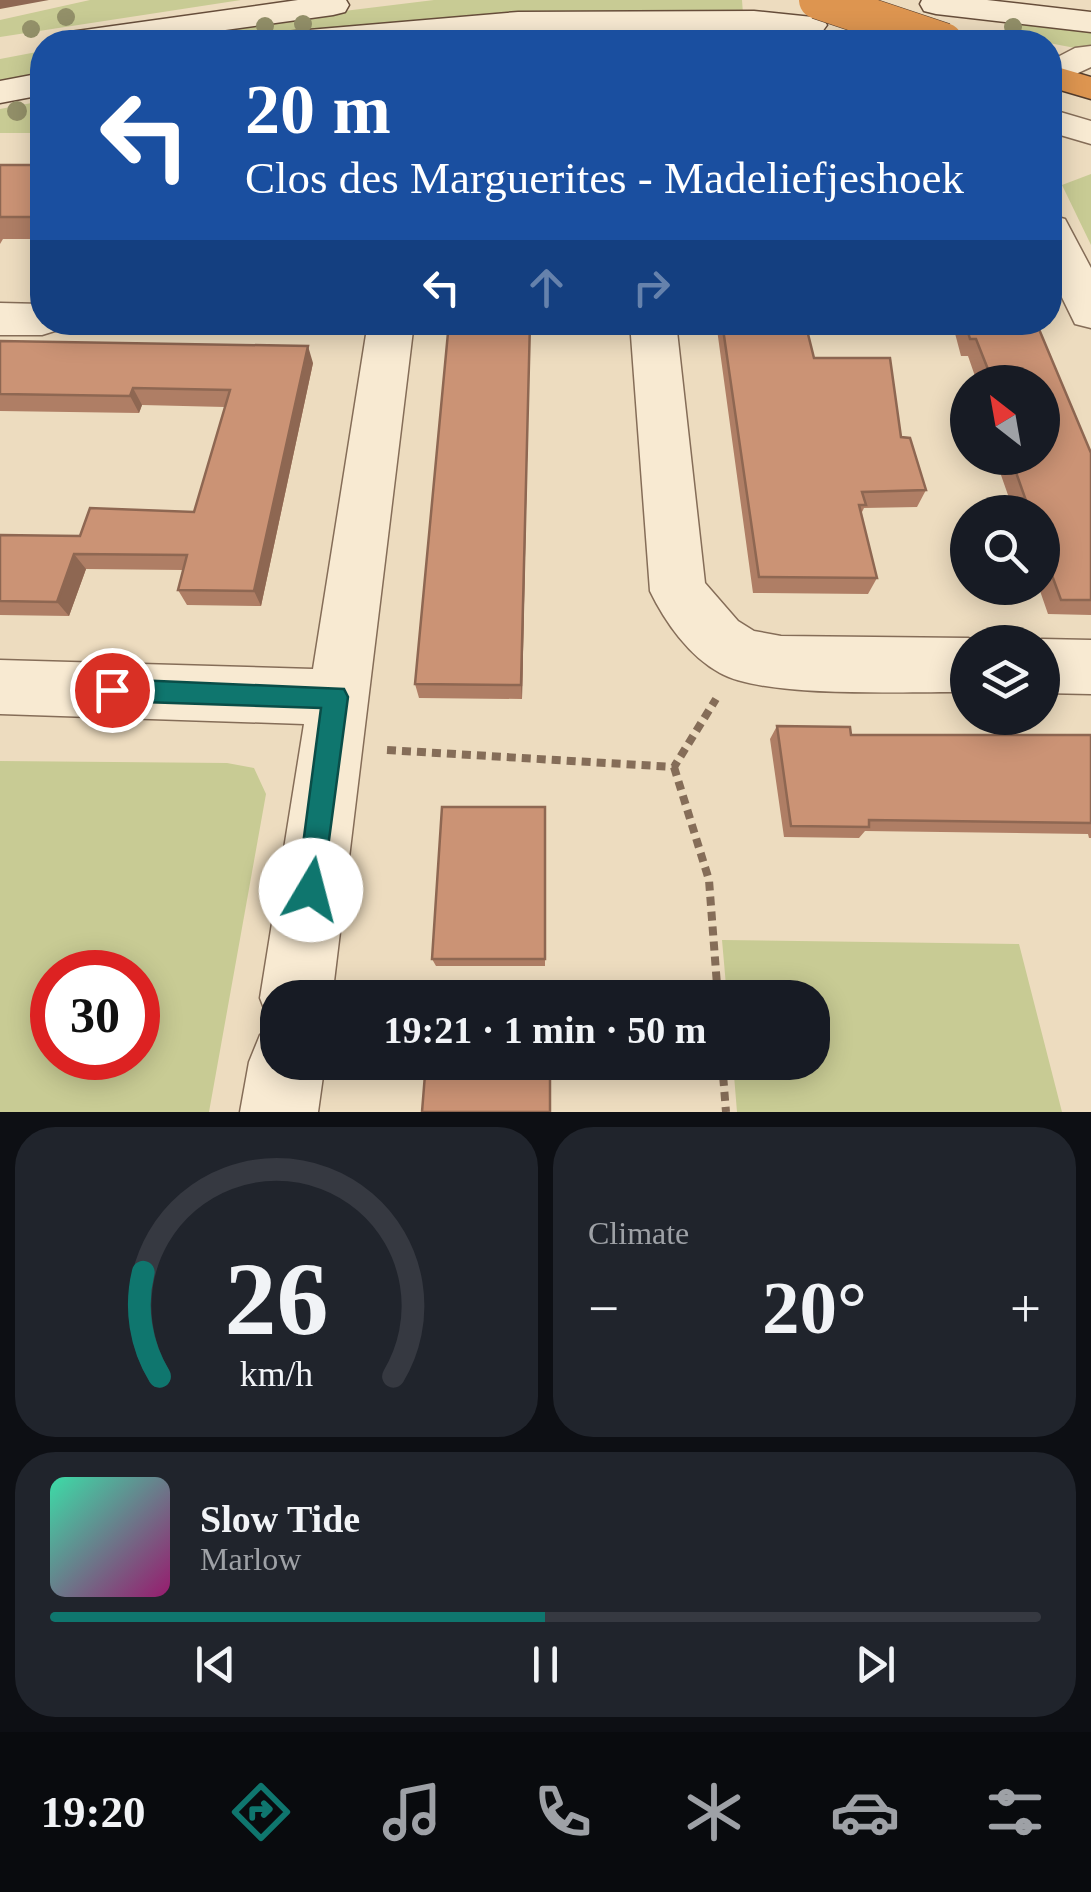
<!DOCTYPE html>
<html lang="en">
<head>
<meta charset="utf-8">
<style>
  :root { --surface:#171b24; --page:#20242c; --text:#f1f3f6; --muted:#9ea1a6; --line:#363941; --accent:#0f766e }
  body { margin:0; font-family:Georgia,serif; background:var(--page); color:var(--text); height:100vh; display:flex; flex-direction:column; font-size:38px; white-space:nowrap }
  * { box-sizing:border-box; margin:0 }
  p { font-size:32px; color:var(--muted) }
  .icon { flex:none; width:55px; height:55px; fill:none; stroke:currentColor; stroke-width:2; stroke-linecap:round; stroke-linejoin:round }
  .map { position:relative; height:1112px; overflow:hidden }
  .sheet { display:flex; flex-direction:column; gap:15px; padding:15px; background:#0d0f14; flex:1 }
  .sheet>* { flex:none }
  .hud { position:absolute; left:30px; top:30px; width:1032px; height:305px; border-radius:40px; box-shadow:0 5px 25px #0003; background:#1a4fa0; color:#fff; overflow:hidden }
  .needle { width:65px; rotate:329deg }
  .fabs { position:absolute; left:950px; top:365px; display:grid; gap:20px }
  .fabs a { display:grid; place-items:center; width:110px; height:110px; border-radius:50%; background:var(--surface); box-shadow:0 5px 25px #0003; font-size:50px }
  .speed { position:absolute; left:30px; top:950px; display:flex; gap:20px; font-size:50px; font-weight:700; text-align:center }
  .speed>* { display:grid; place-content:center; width:130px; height:130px; border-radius:50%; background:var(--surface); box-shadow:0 5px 25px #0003; line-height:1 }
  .speed .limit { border:15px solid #d22; background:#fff; color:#111 }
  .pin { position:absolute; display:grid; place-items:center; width:85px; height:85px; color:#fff; margin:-42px; border:5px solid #fff; border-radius:50%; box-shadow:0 2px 10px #0007 }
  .me { position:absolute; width:110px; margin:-55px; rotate:8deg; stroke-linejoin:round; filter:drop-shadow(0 0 8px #0008) }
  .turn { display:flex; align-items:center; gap:35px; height:210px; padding:0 50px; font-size:45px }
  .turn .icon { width:130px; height:130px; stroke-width:2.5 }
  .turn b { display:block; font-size:70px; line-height:85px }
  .lanes { display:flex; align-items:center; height:95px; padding:0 50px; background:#0003; justify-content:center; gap:50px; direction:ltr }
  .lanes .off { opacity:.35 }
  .big { font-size:75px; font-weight:800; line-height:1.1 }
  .sheet .tile { flex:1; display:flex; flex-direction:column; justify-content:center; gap:15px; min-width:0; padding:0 35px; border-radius:40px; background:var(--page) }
  .sheet .dial { align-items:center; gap:0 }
  .dial svg { height:260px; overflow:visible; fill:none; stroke:var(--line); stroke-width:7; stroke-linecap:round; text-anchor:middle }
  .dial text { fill:var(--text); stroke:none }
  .song { display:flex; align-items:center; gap:30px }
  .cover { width:120px; height:120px; border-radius:15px; background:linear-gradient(135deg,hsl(160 70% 55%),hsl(320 70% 35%)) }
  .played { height:10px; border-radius:5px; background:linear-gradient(90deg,var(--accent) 50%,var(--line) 50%) }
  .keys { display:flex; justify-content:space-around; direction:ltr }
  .heat { display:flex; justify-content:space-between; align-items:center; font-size:55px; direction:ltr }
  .sheet .tiles { flex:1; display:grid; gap:15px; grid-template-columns:1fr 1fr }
  .tile:last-child { grid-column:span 2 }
  .trip { position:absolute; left:260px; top:980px; width:570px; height:100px; border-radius:40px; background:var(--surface); box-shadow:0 5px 25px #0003; font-weight:800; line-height:100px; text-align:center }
  .tab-bar { display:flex; height:160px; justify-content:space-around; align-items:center; background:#090b0e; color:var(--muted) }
  .tab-bar .icon { width:70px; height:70px }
  .tab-bar .selected { color:var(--accent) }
  .tab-bar b { font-size:45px; color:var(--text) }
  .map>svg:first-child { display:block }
  .green { fill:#c8cb94; fill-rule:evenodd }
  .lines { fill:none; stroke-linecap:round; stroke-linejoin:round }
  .street-casing { stroke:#856d58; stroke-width:3 }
  .secondary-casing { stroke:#674e3b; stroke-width:3 }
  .highway-casing { stroke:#533c2c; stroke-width:3 }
  .path { stroke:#856d58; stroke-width:8; stroke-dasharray:9 6; stroke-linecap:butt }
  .street { fill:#f8ead2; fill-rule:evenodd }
  .secondary { fill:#f8ead2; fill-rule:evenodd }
  .highway { fill:#dd9550; fill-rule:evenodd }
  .highway-bridge-casing { stroke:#533c2c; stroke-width:39; stroke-linecap:butt }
  .highway-bridge { stroke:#dd9550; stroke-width:38 }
  .tree { fill:#939069 }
  .wall { fill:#af7e65 }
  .shaded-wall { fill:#8e6752 }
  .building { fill:#cb9375; stroke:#8e6752; stroke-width:2.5 }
  .route { fill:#0f766e; stroke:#0a4d48; stroke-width:2.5 }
</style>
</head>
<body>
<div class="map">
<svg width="1091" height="1112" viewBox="0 0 1091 1112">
  <rect width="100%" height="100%" fill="#eddcbf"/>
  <path class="green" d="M 90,0 L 241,0 L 0,37 L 0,20 Z
    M 434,0 L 742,0 L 743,14 L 295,36 L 246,42 L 142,42 L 140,36 Z
    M 1011,16 L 1091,27 L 1091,51 L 1012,36 Z
    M 589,36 L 694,36 L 789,42 L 438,42 Z
    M 42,51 L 42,77 L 0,85 L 0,59 Z
    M 42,101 L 42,133 L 0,133 L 0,109 Z
    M 1091,174 L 1091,245 L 1062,185 Z
    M 0,761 L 227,763 L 254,768 L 266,794 L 209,1112 L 0,1112 ZM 138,972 L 138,1058 L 52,1058 L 52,972 Z
    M 722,940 L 1019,944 L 1062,1112 L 737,1112 L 733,1063 L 812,1062 L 812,998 L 727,997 Z"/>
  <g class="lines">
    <g class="street-casing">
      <path id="street" d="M 1091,46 L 1091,67 L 1050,86 L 1050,61 L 1075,48 Z
        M 1050,109 L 1091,121 L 1091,144 L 1050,132 Z
        M 1050,215 L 1065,219 L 1091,268 L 1091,328 L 1075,324 L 1050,273 Z
        M 0,303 L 42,304 L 42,322 L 63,322 L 58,330 L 42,335 L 0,335 Z
        M 368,322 L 414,322 L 332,998 L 278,998 L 278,1027 L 270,1024 L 260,998 L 304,724 L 0,714 L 0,660 L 313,669 Z
        M 630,322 L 676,322 L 705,583 L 738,621 L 754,631 L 781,636 L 968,638 L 979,642 L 968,642 L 968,692 C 910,691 766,699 720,673 C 689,656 665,622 650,591 Z
        M 1042,639 L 1091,640 L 1091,694 L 1042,693 L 1042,642 L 1034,642 Z
        M 278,1028 L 278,1062 L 325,1062 L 318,1112 L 240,1112 L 249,1062 L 260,1035 Z"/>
    </g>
    <g class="secondary-casing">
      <path id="secondary" d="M 298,0 L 346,0 L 349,5 L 345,12 L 333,15 L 139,42 L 53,42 L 58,35 L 70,32 Z
        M 922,0 L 987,0 L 1091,12 L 1091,32 L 936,14 L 924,11 L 920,4 Z
        M 754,11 L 822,18 L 827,25 L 822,32 L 518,32 L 398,42 L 268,42 L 273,35 L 285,32 L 518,12 Z
        M 42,73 L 42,95 L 0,103 L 0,81 Z"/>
    </g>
    <g class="highway-casing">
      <path id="highway" d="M 1050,65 L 1091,77 L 1091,99 L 1050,87 Z"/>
    </g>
    <path class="path" d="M 387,750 L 674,767 L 716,699
      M 674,767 L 709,880 L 718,998
      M 722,1062 L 726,1112"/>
    <use href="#street" class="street"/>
    <use href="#secondary" class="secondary"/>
    <use href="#highway" class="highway"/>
    <g class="highway-bridge-casing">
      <path id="highway-bridge" d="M 818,0 L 944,42"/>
    </g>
    <use href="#highway-bridge" class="highway-bridge"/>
  </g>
  <g class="tree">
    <circle cx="66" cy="17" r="9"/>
    <circle cx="303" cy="24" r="9"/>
    <circle cx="265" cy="26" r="9"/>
    <circle cx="1013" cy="27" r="9"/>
    <circle cx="31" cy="29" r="9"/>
    <circle cx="17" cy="111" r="10"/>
  </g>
  <path class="wall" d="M 0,165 L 42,165 L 42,239 L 3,239 L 0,244 Z
    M 530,322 L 522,699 L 419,698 L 415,684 Z
    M 716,322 L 805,322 L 814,358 L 926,490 L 917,507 L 864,508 L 861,514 L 877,578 L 868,594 L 753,593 Z
    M 952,322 L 1036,322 L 1091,453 L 1091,615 L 1048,614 L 1039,588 L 1042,588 L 1042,512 L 1014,512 L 995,458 L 1042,458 L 1042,382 L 977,382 L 968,356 L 961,356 Z
    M 0,341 L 313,363 L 261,606 L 187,605 L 178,590 L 183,570 L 86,569 L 69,616 L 0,615 L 0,535 L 80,536 L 194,512 L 225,407 L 142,405 L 139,413 L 0,411 Z
    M 777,726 L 851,735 L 1091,735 L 1091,838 L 1089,838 L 1088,834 L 865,831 L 859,838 L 784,837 L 770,739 Z
    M 545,807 L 545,966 L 436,966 L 432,959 Z"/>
  <path class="shaded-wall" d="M 0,0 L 49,0 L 0,9 Z
    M 530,322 L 522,699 L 521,685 Z
    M 308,346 L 313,363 L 261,606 L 254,591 Z
    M 133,388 L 142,405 L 139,413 L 130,396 Z
    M 74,554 L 86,569 L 69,616 L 57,602 Z"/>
  <path class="building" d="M 0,165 L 42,165 L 42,217 L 0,217 Z
    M 449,322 L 530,322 L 521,685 L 415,684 Z
    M 722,322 L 805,322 L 814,358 L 890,358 L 901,437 L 910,438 L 926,490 L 862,492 L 866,505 L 859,505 L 877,578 L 759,577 Z
    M 965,322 L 1036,322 L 1091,453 L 1091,600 L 1061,600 L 1042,548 L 1042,512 L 1030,512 L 1011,458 L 1042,458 L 1042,382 L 993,382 L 976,339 L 970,339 Z
    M 0,341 L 308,346 L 254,591 L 178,590 L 187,555 L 74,554 L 57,602 L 0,601 L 0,535 L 80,536 L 90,508 L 194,512 L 230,390 L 133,388 L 130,396 L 0,394 Z
    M 777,726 L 850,727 L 851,735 L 1091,735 L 1091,823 L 869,820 L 869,827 L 791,826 Z
    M 442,807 L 545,807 L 545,959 L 432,959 Z
    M 426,1062 L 550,1062 L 550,1112 L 422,1112 Z"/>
  <path class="route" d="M 112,679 L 344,689 L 348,697 L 321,900 L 311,904 L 301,900 L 297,890 L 321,708 L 112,701 L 103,698 L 99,690 L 103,682 Z"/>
</svg>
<div class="fabs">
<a><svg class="needle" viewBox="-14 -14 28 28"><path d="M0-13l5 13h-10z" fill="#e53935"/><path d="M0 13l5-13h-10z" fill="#9ea1a6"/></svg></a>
<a><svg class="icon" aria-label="search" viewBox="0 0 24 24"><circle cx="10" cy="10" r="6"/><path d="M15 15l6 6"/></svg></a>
<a><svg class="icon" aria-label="layers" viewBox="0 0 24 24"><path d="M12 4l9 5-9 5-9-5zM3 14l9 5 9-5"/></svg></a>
</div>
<div class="speed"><div class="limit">30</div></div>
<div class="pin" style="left:112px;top:690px;background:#d93025"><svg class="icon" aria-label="arrive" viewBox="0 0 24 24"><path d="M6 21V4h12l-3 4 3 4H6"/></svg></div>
<svg class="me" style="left:311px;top:890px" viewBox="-20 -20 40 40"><circle r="19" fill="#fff"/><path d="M0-13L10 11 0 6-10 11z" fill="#0f766e"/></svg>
<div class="trip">19:21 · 1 min · 50 m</div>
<div class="hud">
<div class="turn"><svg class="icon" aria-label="left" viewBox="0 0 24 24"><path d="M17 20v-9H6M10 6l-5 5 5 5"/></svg><div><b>20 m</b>Clos des Marguerites - Madeliefjeshoek</div></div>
<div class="lanes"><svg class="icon" aria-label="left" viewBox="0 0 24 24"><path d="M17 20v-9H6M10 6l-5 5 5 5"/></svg><svg class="icon off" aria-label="ahead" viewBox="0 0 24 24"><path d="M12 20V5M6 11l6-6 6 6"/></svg><svg class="icon off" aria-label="right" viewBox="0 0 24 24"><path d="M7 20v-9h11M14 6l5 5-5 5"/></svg></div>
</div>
</div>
<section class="sheet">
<div class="tiles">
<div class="tile dial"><svg viewBox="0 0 100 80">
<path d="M14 69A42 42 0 1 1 86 69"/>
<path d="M14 69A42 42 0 0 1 9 37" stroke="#0f766e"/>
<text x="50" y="56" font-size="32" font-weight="700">26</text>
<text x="50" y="72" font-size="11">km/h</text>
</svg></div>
<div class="tile"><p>Climate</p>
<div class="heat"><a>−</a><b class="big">20°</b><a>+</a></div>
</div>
<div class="tile">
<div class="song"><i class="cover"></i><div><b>Slow Tide</b><p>Marlow</p></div></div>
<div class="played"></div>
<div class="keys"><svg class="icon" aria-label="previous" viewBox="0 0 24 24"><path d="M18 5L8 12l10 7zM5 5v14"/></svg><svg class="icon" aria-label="pause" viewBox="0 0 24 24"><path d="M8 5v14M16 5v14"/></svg><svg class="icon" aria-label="next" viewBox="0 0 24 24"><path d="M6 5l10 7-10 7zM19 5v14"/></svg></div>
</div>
</div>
</section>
<nav class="tab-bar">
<b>19:20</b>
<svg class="icon selected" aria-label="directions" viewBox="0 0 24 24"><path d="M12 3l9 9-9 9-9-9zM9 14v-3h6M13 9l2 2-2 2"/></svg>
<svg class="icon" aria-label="music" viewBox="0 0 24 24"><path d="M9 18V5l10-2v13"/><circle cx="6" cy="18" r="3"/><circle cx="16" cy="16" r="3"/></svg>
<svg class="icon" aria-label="phone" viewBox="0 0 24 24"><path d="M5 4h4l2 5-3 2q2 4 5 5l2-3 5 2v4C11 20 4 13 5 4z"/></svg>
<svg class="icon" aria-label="climate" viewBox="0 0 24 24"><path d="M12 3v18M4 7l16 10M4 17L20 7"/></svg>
<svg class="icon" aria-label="car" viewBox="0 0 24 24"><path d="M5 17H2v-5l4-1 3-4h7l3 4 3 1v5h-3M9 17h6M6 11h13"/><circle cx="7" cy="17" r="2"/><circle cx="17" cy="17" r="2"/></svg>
<svg class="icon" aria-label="filters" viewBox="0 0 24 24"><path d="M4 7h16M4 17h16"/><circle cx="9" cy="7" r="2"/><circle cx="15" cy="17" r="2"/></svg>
</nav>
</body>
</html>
